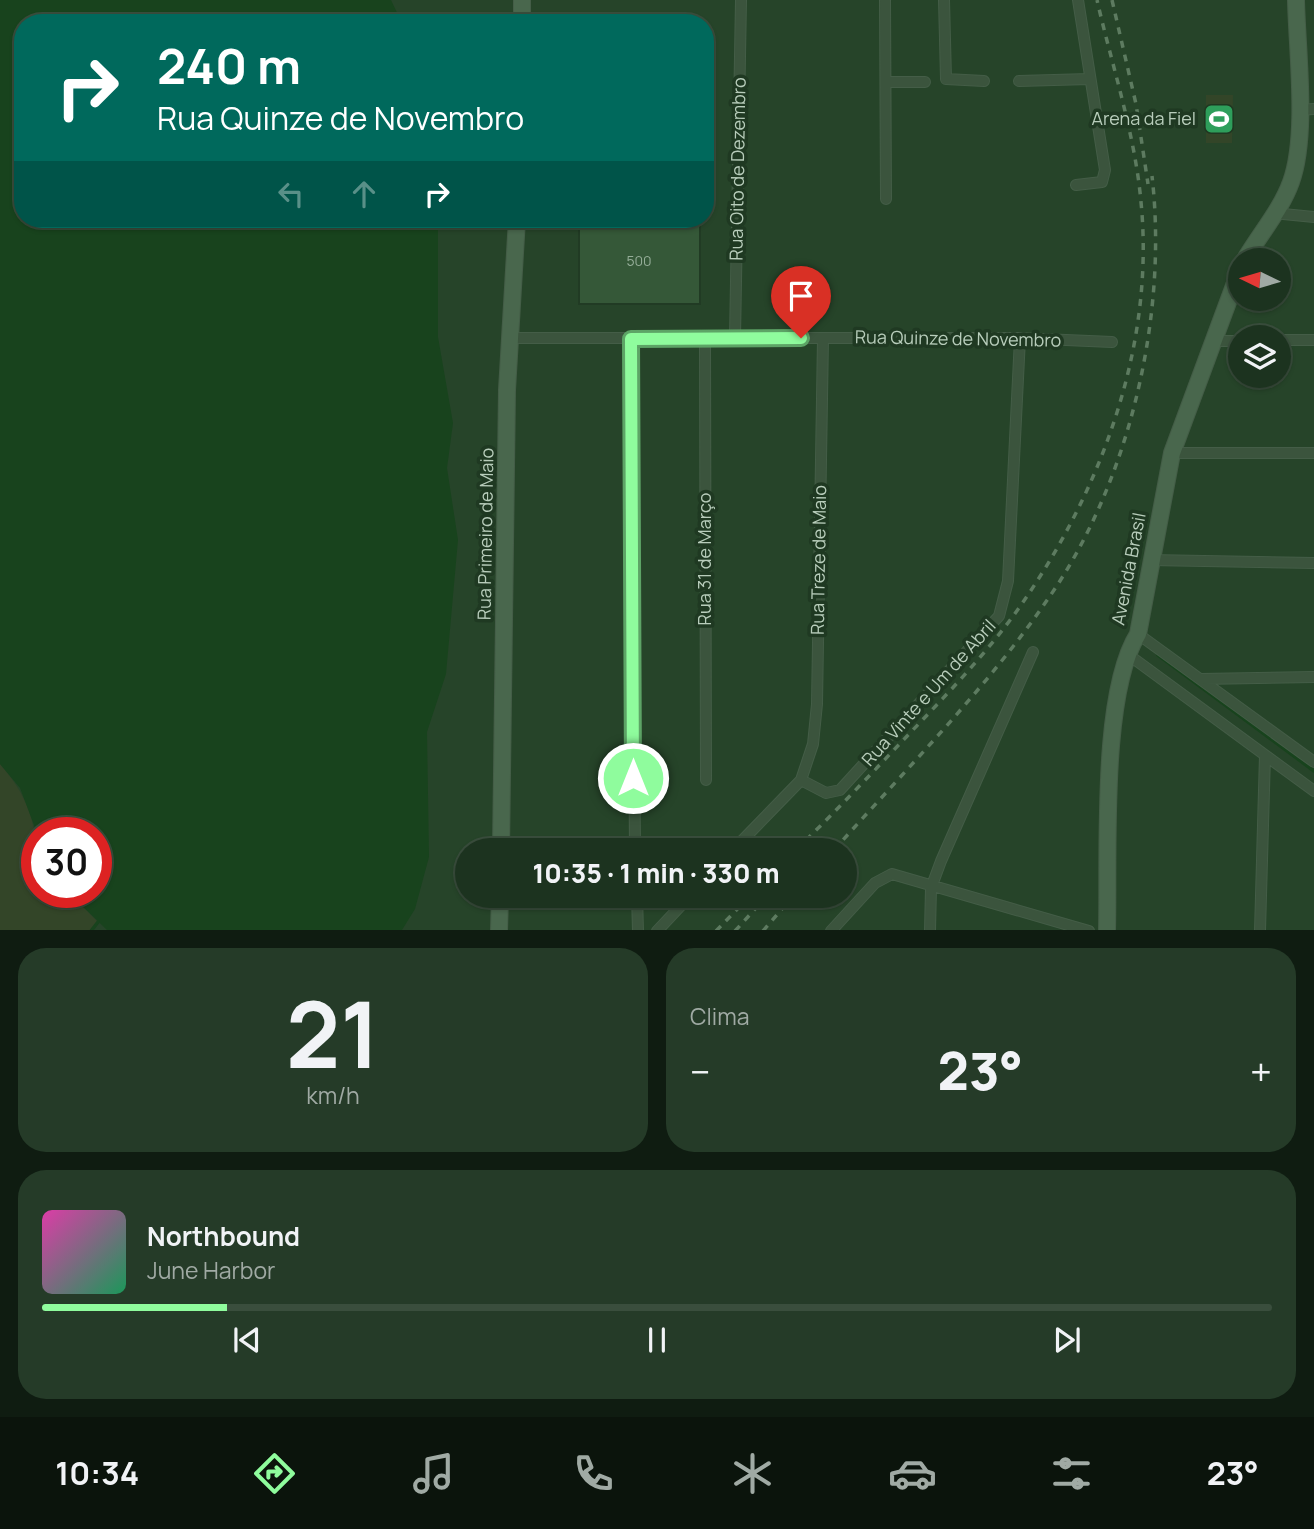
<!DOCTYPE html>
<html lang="pt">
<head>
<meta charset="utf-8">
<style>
  :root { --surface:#1c331f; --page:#253b28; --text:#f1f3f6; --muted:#a0aaa4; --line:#3a4e3d; --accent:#8ffc9d }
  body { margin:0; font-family:Manrope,sans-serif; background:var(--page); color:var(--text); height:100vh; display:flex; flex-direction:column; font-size:26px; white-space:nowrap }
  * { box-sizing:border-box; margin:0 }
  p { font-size:23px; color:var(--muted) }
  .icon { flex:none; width:38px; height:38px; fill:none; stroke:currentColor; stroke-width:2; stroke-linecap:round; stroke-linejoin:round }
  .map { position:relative; height:930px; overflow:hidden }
  .details { display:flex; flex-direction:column; gap:18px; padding:18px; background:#0f1c11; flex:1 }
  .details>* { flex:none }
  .banner { position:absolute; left:14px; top:14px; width:700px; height:214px; border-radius:28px; box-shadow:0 2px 5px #0004,0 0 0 2px var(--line); background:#00695c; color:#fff; overflow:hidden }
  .needle { width:46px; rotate:275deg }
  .fabs { position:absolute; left:1228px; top:248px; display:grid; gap:14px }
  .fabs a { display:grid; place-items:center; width:63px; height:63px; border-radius:50%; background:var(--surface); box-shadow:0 2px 5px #0004,0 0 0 2px var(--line); font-size:35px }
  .speed { position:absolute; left:21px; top:817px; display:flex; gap:14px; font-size:35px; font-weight:700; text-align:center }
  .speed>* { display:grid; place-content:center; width:91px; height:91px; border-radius:50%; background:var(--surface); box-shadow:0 2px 5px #0004,0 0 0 2px var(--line); line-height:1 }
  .speed .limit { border:10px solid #d22; background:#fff; color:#111 }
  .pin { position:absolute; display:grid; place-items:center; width:60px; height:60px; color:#fff; margin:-72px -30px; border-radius:50% 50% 50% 0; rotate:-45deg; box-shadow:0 0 7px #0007 }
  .pin .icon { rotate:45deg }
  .me { position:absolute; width:77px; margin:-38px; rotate:0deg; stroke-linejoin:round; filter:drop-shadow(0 0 5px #0008) }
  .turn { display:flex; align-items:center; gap:24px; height:147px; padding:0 28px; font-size:32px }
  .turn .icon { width:91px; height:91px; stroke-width:2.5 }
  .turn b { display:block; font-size:49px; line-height:60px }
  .lanes { display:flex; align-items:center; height:66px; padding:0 28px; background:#0003; justify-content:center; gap:35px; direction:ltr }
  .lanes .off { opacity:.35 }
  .big { font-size:52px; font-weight:800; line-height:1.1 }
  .details .card { flex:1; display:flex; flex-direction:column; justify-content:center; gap:10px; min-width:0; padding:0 24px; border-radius:28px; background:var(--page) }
  .details .dial { align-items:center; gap:0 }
  .dial b { font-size:91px; line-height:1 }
  .song { display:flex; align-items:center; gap:21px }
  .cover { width:84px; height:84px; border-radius:10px; background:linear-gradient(135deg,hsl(320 70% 55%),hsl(150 70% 35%)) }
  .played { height:7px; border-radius:4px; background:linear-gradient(90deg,var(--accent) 15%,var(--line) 15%) }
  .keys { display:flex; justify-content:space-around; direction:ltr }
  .heat { display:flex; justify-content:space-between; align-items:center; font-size:38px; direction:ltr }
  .details .tiles { flex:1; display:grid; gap:18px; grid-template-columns:1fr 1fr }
  .card:last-child { grid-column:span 2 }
  .trip { position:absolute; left:455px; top:838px; width:402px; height:70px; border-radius:35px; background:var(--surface); box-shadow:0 2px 5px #0004,0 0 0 2px var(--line); font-weight:800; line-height:70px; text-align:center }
  .tabs { display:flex; height:112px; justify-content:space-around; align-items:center; background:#0b140c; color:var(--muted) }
  .tabs .icon { width:49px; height:49px }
  .tabs .on { color:var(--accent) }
  .tabs b { font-size:32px; color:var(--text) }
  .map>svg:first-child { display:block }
  .green { fill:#334528 }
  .water { fill:#18431d }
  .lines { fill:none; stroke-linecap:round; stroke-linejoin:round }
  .stream { stroke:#18431d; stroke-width:3.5 }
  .building { fill:#355838; stroke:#213b24; stroke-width:2 }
  .street-casing { stroke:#445d47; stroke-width:12 }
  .secondary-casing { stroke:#445d47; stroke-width:18 }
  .street { stroke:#3b543d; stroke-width:10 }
  .secondary { stroke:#49674d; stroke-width:16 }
  .rail { stroke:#5d7b60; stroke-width:3.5; stroke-dasharray:7 7; stroke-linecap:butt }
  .route-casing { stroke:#5da466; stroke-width:18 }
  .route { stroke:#8ffc9d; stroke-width:12 }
  .labels { text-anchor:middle; stroke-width:7; stroke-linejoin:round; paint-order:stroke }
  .number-label { font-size:14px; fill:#96ae99 }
  .poi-label { font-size:18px; fill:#b8cdbb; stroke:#1f3922; text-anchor:end }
  .street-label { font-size:18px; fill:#b8cdbb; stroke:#1f3922 }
</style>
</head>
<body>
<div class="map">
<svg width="1314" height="931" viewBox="0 0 1314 931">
  <rect width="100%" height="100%" fill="#264429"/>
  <path class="green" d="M 1206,95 L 1233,95 L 1232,143 L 1206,143 Z
    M 0,764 C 38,808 37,837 37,892 L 69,893 L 98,922 L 91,930 L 0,930 Z"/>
  <path class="water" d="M 0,0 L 391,0 L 402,23 L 23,23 L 23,219 L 438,219 L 438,337 L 453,423 L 447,468 L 458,540 L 446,674 L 427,732 L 429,857 L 415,909 L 402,930 L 107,930 L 69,893 L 96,892 L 96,833 L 37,833 L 20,788 L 0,764 Z"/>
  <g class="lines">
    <path class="stream" d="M 1158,655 L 1314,771
      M 91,931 L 98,922"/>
  </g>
  <path class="building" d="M 579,219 L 700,219 L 700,304 L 579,304 Z"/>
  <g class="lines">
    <g class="street-casing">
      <path id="street" d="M 885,0 L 886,199
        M 944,0 L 946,79 L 984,81
        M 1019,81 L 1089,79
        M 886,82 L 925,82
        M 1299,110 L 1314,109
        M 1076,185 L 1102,182 L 1105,170 L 1078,0
        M 1273,213 L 1314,217
        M 509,338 L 1020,338 L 1112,342
        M 735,338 L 741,0
        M 631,339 L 635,850
        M 705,339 L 706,780
        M 1279,340 L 1314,340
        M 1213,341 L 1241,341
        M 1172,453 L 1314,453
        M 1150,560 L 1314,563
        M 1138,634 L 1314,762
        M 1126,653 L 1314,791
        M 1201,679 L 1314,677
        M 801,780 L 826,793 L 840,790 L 999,616 L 1008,581 L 1020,338
        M 733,850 L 801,780 L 813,744 L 817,704 L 823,338
        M 637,896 L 638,931
        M 657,931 L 690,896
        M 831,931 L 875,883 L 892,874 L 1089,931
        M 930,931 L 931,888 L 941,861 L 1033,652
        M 1260,931 L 1265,755"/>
    </g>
    <g class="secondary-casing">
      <path id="secondary" d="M 522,23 L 522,0
        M 1244,261 C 1259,235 1281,210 1291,182 C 1308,135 1297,51 1296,0
        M 501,850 L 507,390 L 517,219
        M 499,931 L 500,896
        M 1107,931 C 1109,856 1100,694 1138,634 L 1172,453 L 1241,267"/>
    </g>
    <use href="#street" class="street"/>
    <use href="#secondary" class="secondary"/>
    <path class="rail" d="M 1112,0 L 1136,104 L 1148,184
      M 796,850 C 835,812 873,772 910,733 C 949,692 989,651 1021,605 C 1102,489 1155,345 1141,202 C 1135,134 1112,66 1097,0
      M 834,850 C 907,768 988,687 1050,596 C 1130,480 1168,315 1152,176
      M 716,931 L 750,896
      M 735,931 L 767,896
      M 763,931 L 793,896"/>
  </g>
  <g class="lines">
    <g class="route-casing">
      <path id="route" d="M 633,778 L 631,339 L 801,338"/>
    </g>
    <use href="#route" class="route"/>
  </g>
  <defs>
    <g id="stadium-square" transform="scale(1.575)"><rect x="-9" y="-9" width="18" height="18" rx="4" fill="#2e9e5b" stroke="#1f3922"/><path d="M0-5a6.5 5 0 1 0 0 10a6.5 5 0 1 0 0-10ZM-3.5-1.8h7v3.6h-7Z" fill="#fff"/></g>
  </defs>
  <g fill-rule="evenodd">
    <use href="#stadium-square" x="1219" y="119"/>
  </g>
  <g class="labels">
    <g class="number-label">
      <text x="639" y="266">500</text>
    </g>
    <g class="poi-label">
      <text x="1196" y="125">Arena da Fiel</text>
    </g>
    <g class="street-label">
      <text transform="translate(738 169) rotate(-89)" y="6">Rua Oito de Dezembro</text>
      <text transform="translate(958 339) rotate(1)" y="6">Rua Quinze de Novembro</text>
      <text transform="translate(486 534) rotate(-89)" y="6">Rua Primeiro de Maio</text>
      <text transform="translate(705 559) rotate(-90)" y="6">Rua 31 de Março</text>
      <text transform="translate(819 560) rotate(-89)" y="6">Rua Treze de Maio</text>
      <text transform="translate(1129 569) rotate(-79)" y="6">Avenida Brasil</text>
      <text transform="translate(929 693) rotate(-48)" y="6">Rua Vinte e Um de Abril</text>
    </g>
  </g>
</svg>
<div class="fabs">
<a><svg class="needle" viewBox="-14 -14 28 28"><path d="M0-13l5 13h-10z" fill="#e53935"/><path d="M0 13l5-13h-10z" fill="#a0aaa4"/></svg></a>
<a><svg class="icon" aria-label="layers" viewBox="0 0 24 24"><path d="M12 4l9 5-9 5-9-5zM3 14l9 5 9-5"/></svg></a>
</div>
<div class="speed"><div class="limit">30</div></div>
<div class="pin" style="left:801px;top:338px;background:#d93025"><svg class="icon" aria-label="arrive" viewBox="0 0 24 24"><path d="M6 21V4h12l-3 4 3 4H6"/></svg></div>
<svg class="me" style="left:633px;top:778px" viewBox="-20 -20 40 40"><circle r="17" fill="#8ffc9d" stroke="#fff" stroke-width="3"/><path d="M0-11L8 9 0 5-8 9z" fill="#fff"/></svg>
<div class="trip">10:35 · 1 min · 330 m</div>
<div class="banner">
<div class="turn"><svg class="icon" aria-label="right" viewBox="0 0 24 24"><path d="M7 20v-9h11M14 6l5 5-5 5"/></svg><div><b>240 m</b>Rua Quinze de Novembro</div></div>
<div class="lanes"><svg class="icon off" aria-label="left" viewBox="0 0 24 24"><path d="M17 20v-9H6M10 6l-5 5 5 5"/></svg><svg class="icon off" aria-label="ahead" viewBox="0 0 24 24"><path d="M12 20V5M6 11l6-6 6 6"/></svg><svg class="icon" aria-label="right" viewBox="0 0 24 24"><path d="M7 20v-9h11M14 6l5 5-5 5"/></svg></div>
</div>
</div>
<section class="details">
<div class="tiles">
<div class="card dial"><b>21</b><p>km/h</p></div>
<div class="card"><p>Clima</p>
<div class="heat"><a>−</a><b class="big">23°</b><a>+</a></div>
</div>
<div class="card">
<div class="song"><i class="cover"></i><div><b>Northbound</b><p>June Harbor</p></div></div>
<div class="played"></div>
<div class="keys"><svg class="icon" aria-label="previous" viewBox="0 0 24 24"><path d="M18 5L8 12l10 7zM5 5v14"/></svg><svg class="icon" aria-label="pause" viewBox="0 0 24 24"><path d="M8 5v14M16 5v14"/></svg><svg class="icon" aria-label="next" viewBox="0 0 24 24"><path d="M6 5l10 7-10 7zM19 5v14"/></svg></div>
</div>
</div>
</section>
<nav class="tabs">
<b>10:34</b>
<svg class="icon on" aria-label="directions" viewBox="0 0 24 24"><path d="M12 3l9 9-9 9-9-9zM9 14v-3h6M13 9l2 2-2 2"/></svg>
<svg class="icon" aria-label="music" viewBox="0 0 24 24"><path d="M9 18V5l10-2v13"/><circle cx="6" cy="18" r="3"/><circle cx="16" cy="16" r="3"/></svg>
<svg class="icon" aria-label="phone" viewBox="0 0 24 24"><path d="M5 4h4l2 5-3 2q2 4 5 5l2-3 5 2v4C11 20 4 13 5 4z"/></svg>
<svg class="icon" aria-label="climate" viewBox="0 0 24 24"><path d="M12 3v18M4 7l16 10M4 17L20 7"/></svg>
<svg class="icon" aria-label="car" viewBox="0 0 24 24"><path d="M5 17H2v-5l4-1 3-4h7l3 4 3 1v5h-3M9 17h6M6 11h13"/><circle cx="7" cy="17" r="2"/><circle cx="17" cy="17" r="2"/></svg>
<svg class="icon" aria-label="filters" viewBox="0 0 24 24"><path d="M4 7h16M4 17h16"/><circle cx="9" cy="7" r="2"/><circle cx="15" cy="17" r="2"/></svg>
<b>23°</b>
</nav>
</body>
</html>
